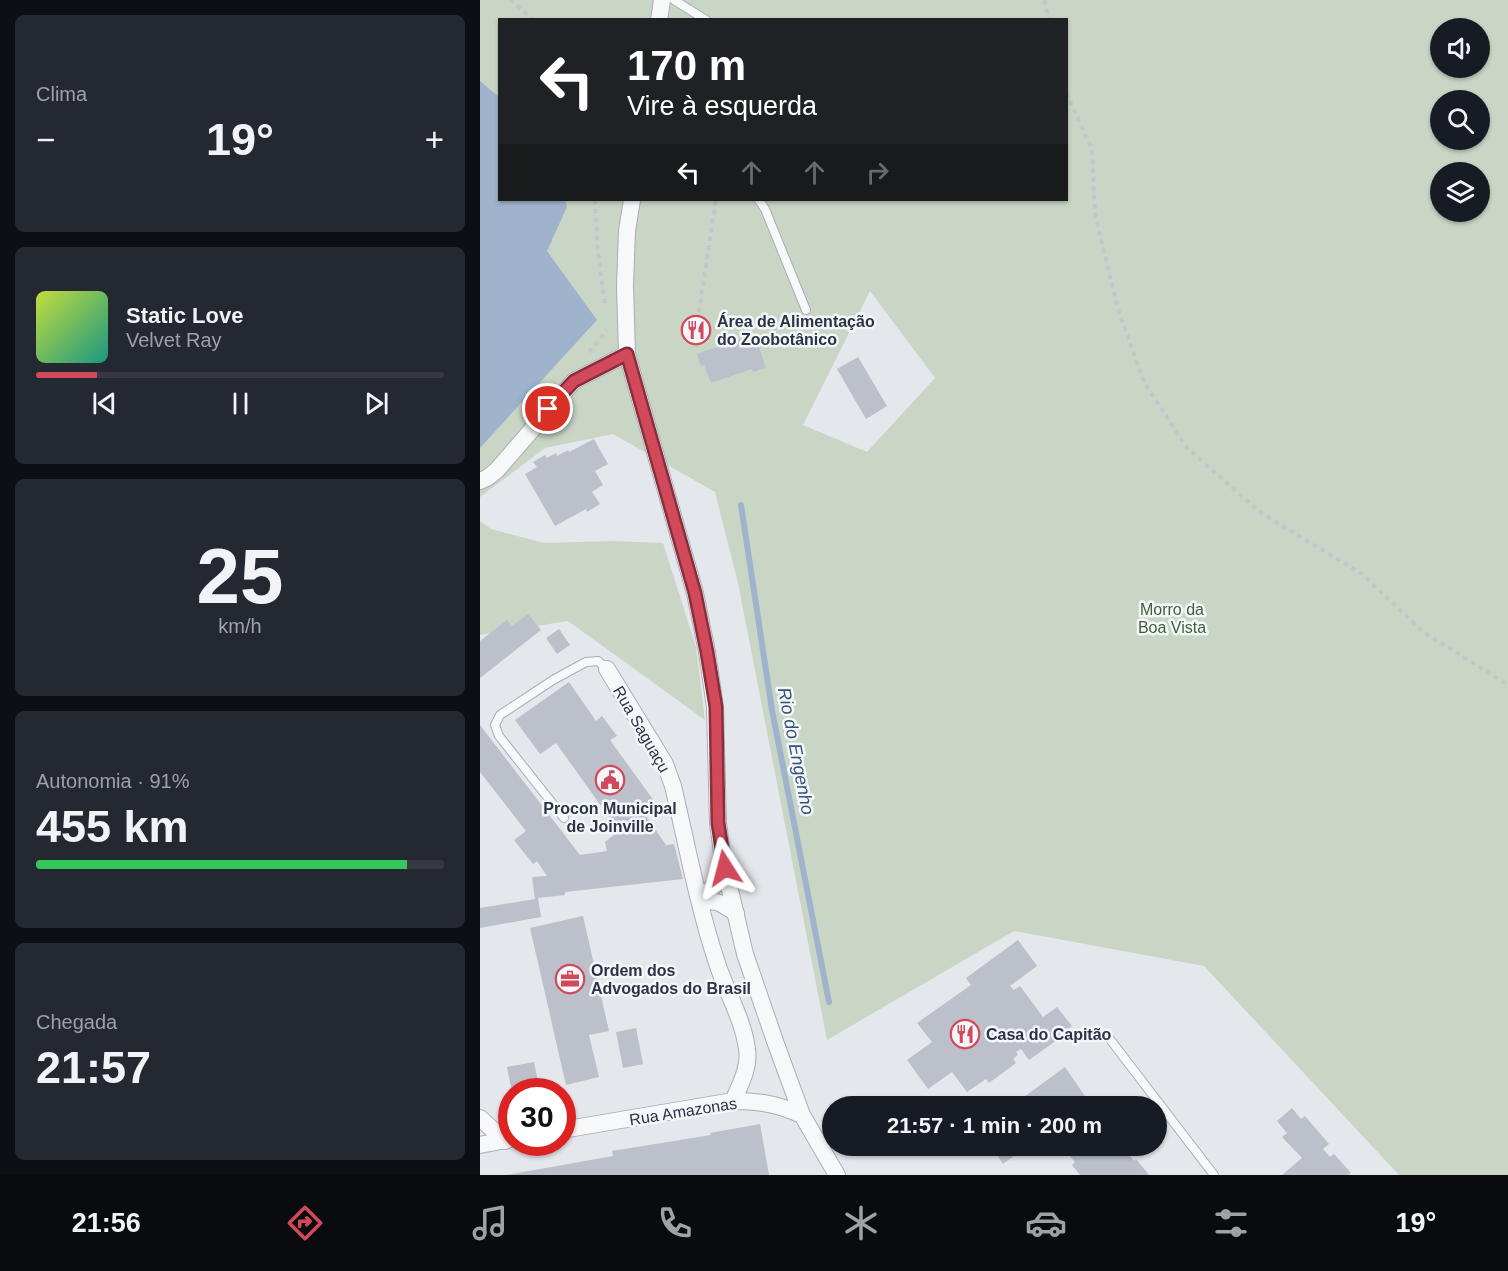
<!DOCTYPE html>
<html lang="pt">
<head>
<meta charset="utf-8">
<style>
  :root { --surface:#171b24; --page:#242831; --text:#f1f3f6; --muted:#9ea1a6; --line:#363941; --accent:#d1495b }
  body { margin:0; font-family:Helvetica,sans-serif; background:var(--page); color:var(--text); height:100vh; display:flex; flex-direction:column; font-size:22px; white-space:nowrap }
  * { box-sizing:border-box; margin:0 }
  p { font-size:20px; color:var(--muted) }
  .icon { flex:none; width:33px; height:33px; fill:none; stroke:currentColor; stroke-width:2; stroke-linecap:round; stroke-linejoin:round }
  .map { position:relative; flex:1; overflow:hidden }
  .drawer { display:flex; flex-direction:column; gap:15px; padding:15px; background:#0d0f14; width:480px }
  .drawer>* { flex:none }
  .guide { position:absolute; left:18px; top:18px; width:570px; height:183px; border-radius:0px; box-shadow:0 2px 4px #0004; background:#202124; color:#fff; overflow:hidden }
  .controls { position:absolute; left:950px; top:18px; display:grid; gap:12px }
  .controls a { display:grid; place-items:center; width:60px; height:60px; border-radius:50%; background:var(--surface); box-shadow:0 2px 4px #0004; font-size:30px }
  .speed { position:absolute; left:18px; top:1078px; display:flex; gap:12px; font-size:30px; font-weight:700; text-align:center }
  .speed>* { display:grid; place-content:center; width:78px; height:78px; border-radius:50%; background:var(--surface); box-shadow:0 2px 4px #0004; line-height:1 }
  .speed .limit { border:9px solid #d22; background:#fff; color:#111 }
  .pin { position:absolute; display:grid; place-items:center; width:51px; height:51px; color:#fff; margin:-26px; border:3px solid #fff; border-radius:50%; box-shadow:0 2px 6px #0007 }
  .me { position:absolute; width:66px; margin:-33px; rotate:351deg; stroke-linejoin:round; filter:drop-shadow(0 0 4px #0008) }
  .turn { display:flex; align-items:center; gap:21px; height:126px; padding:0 30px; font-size:27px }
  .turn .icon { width:78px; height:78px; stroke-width:2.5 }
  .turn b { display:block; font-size:42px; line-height:51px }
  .lanes { display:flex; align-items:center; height:57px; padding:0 30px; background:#0003; justify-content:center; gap:30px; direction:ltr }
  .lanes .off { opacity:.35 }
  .big { font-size:45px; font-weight:700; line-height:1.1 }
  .drawer .tile { flex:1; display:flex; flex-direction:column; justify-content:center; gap:9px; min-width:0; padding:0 21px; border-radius:9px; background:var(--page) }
  .drawer .dial { align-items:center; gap:0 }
  .dial b { font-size:78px; line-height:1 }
  .song { display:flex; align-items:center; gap:18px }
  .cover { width:72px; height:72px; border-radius:9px; background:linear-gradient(135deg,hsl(70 70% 55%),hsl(170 70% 35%)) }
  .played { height:6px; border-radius:3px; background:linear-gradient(90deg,var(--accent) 15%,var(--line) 15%) }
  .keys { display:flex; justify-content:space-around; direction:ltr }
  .heat { display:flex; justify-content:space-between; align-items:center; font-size:33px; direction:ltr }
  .charge { height:9px; border-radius:4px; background:linear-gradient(90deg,#34c759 91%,var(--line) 0) }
  .trip { position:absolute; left:342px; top:1096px; width:345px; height:60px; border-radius:30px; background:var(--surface); box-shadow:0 2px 4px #0004; font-weight:700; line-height:60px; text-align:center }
  .dock { display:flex; height:96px; justify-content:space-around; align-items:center; background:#090b0e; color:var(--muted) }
  .dock .icon { width:42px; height:42px }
  .dock .active { color:var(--accent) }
  .dock b { font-size:27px; color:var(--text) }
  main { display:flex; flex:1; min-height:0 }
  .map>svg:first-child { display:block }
  .green { fill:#c9d6c5; fill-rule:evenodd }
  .water { fill:#9fb4cc }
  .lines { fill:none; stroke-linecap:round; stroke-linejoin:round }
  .stream { stroke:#9fb4cc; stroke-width:6 }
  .building { fill:#bbc0ca }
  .lane-casing { stroke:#a9aeb7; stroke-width:10 }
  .street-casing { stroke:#a9aeb7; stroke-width:18 }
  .path { stroke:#c2c5cb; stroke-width:4; stroke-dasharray:4.5 4.5; stroke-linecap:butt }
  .lane { stroke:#f7f8fa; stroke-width:8 }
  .street { stroke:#f7f8fa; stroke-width:16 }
  .route-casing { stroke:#882f3b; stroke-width:15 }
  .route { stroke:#d1495b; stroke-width:10 }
  .labels { text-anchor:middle; stroke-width:5; stroke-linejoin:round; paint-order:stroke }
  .poi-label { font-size:16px; font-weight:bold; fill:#2b3445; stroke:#f4f6f9; text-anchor:start }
  .park-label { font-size:16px; fill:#3f6138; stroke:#f4f6f9 }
  .street-label { font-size:16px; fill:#2b3445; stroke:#f4f6f9 }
  .water-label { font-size:18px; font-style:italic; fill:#34527a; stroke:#f4f6f9 }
</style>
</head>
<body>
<main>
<section class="drawer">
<div class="tile"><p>Clima</p>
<div class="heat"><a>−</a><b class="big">19°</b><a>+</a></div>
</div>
<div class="tile">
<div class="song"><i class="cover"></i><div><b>Static Love</b><p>Velvet Ray</p></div></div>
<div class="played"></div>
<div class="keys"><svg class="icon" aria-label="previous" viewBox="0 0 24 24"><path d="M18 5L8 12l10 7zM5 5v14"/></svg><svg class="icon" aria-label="pause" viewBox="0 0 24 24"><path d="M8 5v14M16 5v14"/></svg><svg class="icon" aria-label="next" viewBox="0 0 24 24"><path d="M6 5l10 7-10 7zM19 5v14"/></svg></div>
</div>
<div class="tile dial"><b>25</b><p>km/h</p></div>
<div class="tile"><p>Autonomia · 91%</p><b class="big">455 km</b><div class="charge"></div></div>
<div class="tile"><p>Chegada</p><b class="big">21:57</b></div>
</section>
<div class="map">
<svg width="1028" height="1175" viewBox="0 0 1028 1175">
  <rect width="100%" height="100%" fill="#e4e7ec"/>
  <path class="green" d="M 0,0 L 1028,0 L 1028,1175 L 919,1175 L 724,966 L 534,931 L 347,1040 L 258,583 L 235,492 L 133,434 L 65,448 L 0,497 ZM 20,20 L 586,20 L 586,200 L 20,200 ZM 960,28 L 999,28 L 999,68 L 960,68 ZM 960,100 L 999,100 L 999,140 L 960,140 ZM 960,172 L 999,172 L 999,212 L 960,212 ZM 390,291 L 455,378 L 387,452 L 323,425 Z
    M 0,521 L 11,529 L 64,543 L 133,541 L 183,543 L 216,647 L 225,720 L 88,621 L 0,635 Z"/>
  <path class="water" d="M 0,81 L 19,97 L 20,200 L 85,200 L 87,207 L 67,251 L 117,320 L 0,448 Z"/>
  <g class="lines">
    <path class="stream" d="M 261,505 L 292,710 L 349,1002"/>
  </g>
  <path class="building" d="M 274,334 L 286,368 L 273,372 L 272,369 L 231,383 L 224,365 L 221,366 L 217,354 Z
    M 378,357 L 407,406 L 386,419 L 357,369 Z
    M 114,439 L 128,464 L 115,471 L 123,485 L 112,492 L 120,504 L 107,512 L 106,509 L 75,526 L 45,474 L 57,467 L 53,462 L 65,455 L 67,458 L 76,453 L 77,456 L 88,450 L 89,452 Z
    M 48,614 L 61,630 L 0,678 L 0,641 L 27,620 L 32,626 Z
    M 79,629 L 90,645 L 77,654 L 66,638 Z
    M 89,682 L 116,721 L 122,716 L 137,736 L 130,740 L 177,805 L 164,813 L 186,845 L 194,844 L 203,879 L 85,892 L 85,895 L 58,898 L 61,917 L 0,928 L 0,908 L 55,899 L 52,877 L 67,876 L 57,861 L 53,864 L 34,840 L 46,831 L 0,772 L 0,725 L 100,855 L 127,851 L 125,842 L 139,831 L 76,743 L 60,754 L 35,720 Z
    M 103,916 L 129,1031 L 109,1035 L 119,1077 L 86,1085 L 50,928 Z
    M 538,940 L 557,966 L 530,986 L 534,990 L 540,986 L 563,1017 L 577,1007 L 592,1026 L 587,1030 L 588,1032 L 549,1060 L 541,1049 L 536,1052 L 538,1055 L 533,1059 L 536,1063 L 509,1083 L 506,1079 L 487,1092 L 472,1072 L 448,1089 L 427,1060 L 452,1042 L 437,1023 L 491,985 L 486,978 Z
    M 156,1028 L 163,1064 L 143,1068 L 136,1032 Z
    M 54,1062 L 60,1092 L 32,1092 L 27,1067 Z
    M 585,1067 L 609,1102 L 603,1107 L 530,1107 Z
    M 812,1108 L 821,1119 L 825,1116 L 849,1144 L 843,1149 L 850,1157 L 854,1154 L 871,1173 L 868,1175 L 802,1175 L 822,1158 L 802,1137 L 807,1133 L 797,1121 Z
    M 280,1124 L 289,1175 L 26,1175 L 133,1156 L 132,1151 L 231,1135 L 230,1133 Z
    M 511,1146 L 548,1146 L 523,1164 Z
    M 599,1146 L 657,1146 L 659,1149 L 650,1156 L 654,1161 L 656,1159 L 669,1175 L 600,1175 L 592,1165 L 595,1162 L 588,1154 Z"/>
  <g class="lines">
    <g class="lane-casing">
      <path id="lane" d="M 194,0 L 226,20
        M 279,200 L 285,209 L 326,310
        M 84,818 L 19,736 L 15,725 L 20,715 L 73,680 L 106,662 L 118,661 L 127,669
        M 629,1038 L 734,1175"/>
    </g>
    <g class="street-casing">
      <path id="street" d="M 179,20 L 182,0
        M 152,200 L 147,231 L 145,286 L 147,354 L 215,593 L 227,652 L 235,707 L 238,823 L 243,860 L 265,954 L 296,1044 L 322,1115 L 357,1175
        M 0,481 L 7,478 L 17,470 L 94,381 L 147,354
        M 127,669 L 185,764 L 193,786 C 207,845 218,906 237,963 C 246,991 263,1019 267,1049 C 270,1067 260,1085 253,1101
        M 220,899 L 235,885 L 245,868
        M 220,899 L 240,903 L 256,913
        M 0,1118 L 25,1141
        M 82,1130 L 253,1101 C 280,1101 297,1104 322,1115
        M 0,1145 L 31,1139"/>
    </g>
    <path class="path" d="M 30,0 L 49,15 L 52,20
      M 564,0 L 569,20
      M 586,93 L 612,149 L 615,214 L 637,306 L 664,382 L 707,448 L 781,513 L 882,574 L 942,631 L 1028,685
      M 115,200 L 118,253 L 125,305
      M 216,330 L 236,200
      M 109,352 L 127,330"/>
    <use href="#lane" class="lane"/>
    <use href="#street" class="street"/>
  </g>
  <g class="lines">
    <g class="route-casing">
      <path id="route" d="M 68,409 L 94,381 L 147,354 L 215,593 L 227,652 L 236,707 L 238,823 L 245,868"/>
    </g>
    <use href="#route" class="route"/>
  </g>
  <defs>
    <g id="restaurant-ring" transform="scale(1.5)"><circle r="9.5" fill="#f4f6f9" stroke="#d1495b" stroke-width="1.5"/><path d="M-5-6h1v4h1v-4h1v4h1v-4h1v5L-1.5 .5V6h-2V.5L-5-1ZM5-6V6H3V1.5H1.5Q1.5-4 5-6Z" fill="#d1495b"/></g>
    <g id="civic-ring" transform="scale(1.5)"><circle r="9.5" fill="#f4f6f9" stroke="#d1495b" stroke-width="1.5"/><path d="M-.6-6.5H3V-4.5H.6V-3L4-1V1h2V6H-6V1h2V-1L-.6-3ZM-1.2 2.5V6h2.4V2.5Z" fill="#d1495b"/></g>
    <g id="office-ring" transform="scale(1.5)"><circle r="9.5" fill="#f4f6f9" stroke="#d1495b" stroke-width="1.5"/><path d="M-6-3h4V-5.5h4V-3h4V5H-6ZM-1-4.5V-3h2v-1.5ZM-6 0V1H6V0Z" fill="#d1495b"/></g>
  </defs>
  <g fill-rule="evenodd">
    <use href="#restaurant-ring" x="216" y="330"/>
    <use href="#civic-ring" x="130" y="780"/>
    <use href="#office-ring" x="90" y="979"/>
    <use href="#restaurant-ring" x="485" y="1034"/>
  </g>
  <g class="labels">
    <g class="poi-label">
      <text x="237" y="327">Área de Alimentação<tspan x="237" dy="18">do Zoobotânico</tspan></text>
      <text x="130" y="814" text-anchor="middle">Procon Municipal<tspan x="130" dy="18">de Joinville</tspan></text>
      <text x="111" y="976">Ordem dos<tspan x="111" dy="18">Advogados do Brasil</tspan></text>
      <text x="506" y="1040">Casa do Capitão</text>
    </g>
    <g class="park-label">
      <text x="692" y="615">Morro da<tspan x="692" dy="18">Boa Vista</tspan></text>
    </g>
    <g class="street-label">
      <text transform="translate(162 729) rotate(60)" y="6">Rua Saguaçu</text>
      <text transform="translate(203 1111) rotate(-9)" y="6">Rua Amazonas</text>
    </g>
    <g class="water-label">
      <text transform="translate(316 751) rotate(79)" y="6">Rio do Engenho</text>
    </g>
  </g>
</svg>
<div class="controls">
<a><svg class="icon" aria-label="sound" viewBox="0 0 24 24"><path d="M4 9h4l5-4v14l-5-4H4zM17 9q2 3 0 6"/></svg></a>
<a><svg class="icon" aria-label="search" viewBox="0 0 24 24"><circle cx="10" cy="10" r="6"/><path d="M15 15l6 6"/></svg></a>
<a><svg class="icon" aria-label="layers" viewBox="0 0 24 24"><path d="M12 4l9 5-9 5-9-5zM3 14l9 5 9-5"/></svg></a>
</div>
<div class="speed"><div class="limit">30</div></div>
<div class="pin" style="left:68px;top:409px;background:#d93025"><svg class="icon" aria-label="arrive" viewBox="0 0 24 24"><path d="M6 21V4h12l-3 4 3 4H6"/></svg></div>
<svg class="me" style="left:245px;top:868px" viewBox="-20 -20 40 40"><path d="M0-17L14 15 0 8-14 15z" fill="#d1495b" stroke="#fff" stroke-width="4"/></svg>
<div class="trip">21:57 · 1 min · 200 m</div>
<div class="guide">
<div class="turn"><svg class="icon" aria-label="left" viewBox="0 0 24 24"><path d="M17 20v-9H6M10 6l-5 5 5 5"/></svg><div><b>170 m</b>Vire à esquerda</div></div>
<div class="lanes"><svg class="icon" aria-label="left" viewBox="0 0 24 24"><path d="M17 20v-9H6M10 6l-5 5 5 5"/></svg><svg class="icon off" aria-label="ahead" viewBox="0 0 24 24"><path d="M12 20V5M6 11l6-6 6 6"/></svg><svg class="icon off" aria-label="ahead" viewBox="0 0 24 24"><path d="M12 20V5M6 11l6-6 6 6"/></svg><svg class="icon off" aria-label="right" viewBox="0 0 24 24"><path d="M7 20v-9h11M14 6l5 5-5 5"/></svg></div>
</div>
</div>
</main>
<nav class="dock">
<b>21:56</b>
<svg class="icon active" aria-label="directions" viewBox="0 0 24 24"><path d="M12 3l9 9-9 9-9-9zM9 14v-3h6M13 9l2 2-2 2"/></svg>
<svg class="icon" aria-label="music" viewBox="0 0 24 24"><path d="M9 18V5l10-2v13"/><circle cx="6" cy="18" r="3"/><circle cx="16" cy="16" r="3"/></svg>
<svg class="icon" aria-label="phone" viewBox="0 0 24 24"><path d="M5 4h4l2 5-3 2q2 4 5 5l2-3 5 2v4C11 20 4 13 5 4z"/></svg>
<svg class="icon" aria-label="climate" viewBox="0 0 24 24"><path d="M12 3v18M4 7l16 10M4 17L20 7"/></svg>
<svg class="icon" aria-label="car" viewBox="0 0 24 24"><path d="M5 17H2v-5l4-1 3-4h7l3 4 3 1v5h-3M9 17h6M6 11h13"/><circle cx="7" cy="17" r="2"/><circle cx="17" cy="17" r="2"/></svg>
<svg class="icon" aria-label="filters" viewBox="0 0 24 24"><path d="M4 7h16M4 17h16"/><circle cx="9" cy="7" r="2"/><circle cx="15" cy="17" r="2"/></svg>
<b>19°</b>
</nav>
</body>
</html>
